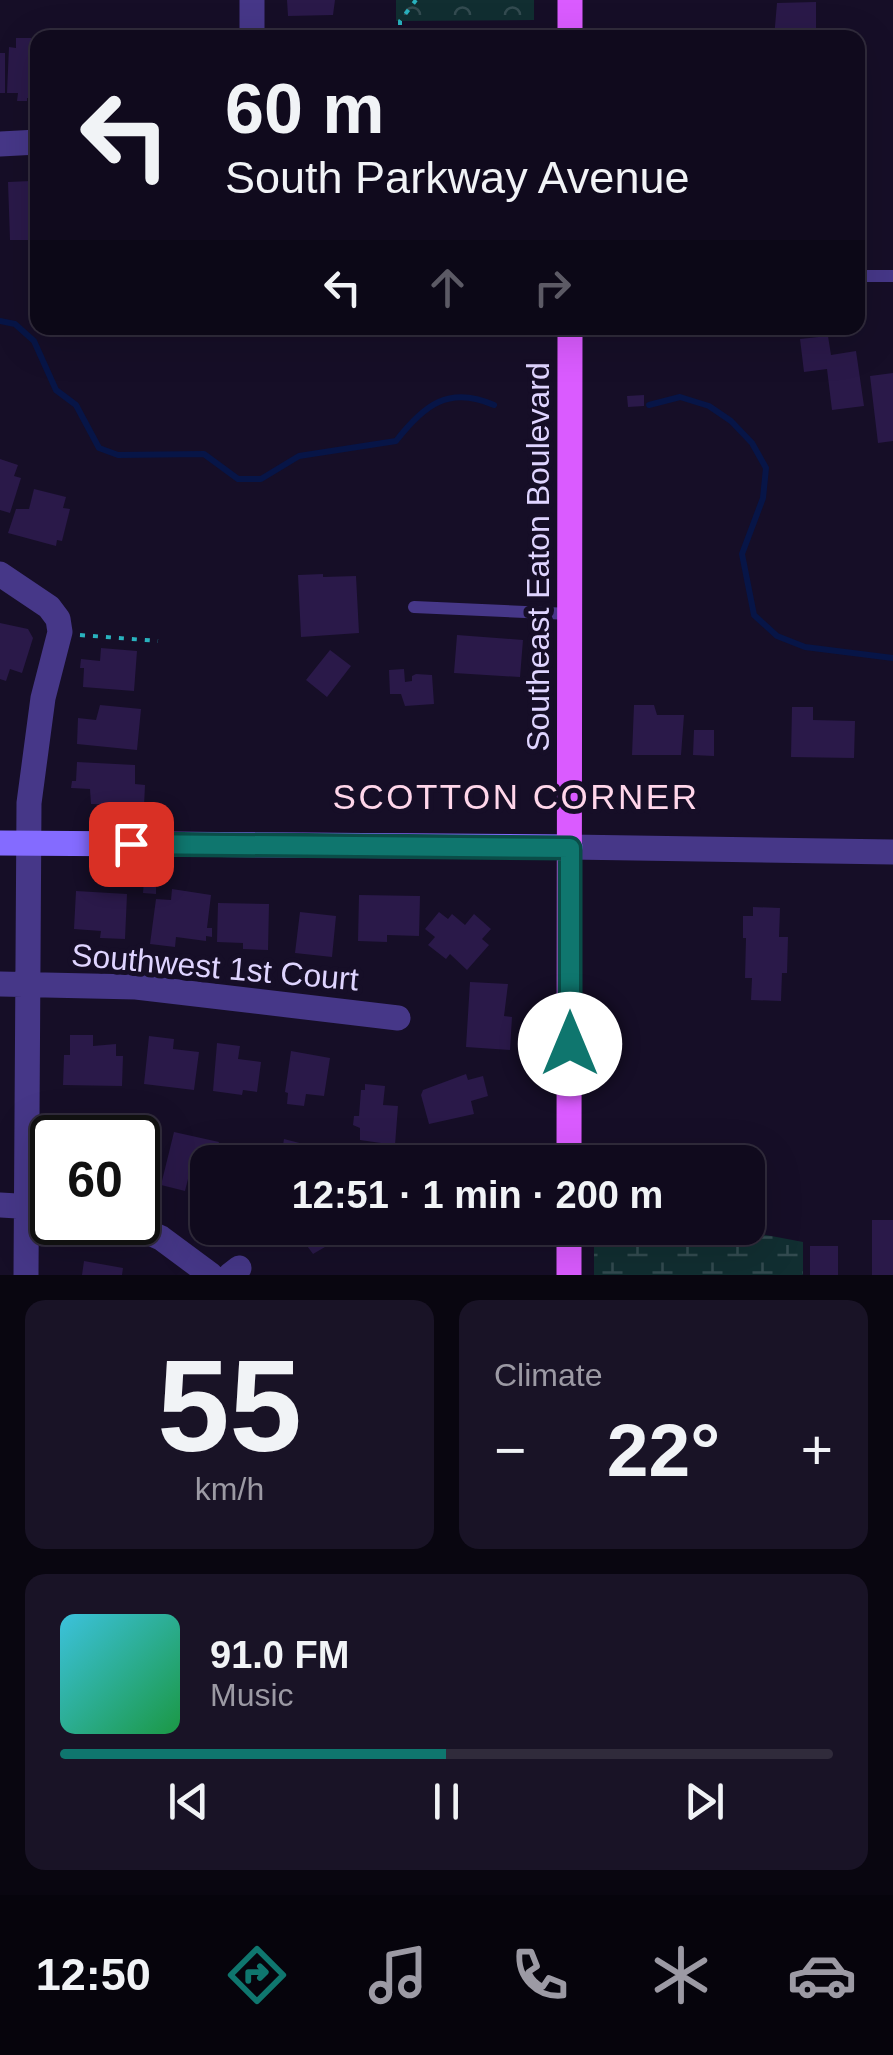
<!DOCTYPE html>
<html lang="en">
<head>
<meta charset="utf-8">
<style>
  :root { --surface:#100a1d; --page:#191326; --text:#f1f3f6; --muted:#9c9aa4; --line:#302b3b; --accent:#0f766e }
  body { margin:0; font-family:Helvetica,sans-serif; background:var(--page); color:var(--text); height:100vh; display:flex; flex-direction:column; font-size:38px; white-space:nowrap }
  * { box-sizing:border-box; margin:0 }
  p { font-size:32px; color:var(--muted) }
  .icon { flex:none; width:55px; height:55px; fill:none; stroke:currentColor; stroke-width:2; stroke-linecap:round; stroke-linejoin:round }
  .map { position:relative; height:1275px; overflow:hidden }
  .sheet { display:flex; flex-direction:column; gap:25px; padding:25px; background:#090610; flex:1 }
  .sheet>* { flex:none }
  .banner { position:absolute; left:30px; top:30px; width:835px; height:305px; border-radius:20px; box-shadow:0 10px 40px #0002,0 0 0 2px var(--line); background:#100a1d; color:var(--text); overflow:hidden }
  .speed { position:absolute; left:30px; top:1115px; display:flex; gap:20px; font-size:50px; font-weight:700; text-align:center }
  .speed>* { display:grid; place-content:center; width:130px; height:130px; border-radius:50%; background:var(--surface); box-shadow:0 10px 40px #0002,0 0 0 2px var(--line); line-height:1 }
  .speed .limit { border:5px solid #111; border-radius:15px; background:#fff; color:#111 }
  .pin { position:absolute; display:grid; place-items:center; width:85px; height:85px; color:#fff; margin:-42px; border-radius:20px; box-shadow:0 5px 15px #0006 }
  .me { position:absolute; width:110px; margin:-55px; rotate:0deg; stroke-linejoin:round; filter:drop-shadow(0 0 8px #0008) }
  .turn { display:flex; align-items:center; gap:35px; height:210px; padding:0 30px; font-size:45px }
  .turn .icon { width:130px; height:130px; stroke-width:2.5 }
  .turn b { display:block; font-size:70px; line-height:85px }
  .lanes { display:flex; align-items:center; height:95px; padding:0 30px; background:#0003; justify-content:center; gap:50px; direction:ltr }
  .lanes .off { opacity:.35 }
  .big { font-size:75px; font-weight:800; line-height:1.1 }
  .sheet .card { flex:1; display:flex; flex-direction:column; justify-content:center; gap:15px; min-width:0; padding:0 35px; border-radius:20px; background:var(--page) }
  .sheet .dial { align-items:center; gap:0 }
  .dial b { font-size:130px; line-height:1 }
  .song { display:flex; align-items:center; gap:30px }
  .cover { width:120px; height:120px; border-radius:15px; background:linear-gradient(135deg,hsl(190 70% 55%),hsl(140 70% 35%)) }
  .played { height:10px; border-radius:5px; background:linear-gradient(90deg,var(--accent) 50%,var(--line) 50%) }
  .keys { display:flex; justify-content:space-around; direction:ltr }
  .heat { display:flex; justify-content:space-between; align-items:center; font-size:55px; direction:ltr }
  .sheet .tiles { flex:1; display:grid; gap:25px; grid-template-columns:1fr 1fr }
  .card:last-child { grid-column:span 2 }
  .trip { position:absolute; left:190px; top:1145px; width:575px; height:100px; border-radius:20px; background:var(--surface); box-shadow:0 10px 40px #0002,0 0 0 2px var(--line); font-weight:800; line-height:100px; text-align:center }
  .tabs { display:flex; height:160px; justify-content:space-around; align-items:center; background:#06040c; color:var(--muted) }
  .tabs .icon { width:70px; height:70px }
  .tabs .active { color:var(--accent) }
  .tabs b { font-size:45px; color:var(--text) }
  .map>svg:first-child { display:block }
  .forest { fill:url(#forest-crowns) }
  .wetland { fill:url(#wetland-marsh) }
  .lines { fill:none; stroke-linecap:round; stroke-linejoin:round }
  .stream { stroke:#071547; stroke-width:6 }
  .building { fill:#2a1949 }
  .path { stroke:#29b2be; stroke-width:4; stroke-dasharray:5 8; stroke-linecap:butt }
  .lane { stroke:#463788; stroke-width:12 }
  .street { stroke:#463788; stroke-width:25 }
  .secondary { stroke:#846bff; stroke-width:25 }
  .primary { stroke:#da5bff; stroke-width:25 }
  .route-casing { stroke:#0a4d48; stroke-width:25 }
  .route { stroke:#0f766e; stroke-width:18 }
  .labels { text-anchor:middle; stroke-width:10; stroke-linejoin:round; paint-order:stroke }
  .street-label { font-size:32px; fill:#dfd4ff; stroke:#160e27 }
  .neighbourhood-label { font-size:35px; letter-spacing:2.5px; fill:#ffd6ea; stroke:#160e27 }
</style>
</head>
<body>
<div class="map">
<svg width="893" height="1275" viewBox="0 0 893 1275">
  <defs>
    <pattern id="forest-crowns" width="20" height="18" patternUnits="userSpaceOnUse" patternTransform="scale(2.5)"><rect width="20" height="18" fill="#112e31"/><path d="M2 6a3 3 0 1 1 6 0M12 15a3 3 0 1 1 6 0" fill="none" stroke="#334b50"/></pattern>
    <pattern id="wetland-marsh" width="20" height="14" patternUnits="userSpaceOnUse" patternTransform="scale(2.5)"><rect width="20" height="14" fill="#112e31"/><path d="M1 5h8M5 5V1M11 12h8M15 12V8" fill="none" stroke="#334b50"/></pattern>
  </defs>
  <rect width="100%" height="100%" fill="#160e27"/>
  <path class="forest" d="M 396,0 L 534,0 L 534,20 L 396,21 Z"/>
  <path class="wetland" d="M 594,1228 L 730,1228 L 803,1242 L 803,1275 L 594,1275 Z"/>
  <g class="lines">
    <path class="stream" d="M 0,321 L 15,324 L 34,341 L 56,390 L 76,405 L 99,448 L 118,455 L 204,454 L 238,479 L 261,479 L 299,456 L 396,441 C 424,405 449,385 494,405
      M 649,405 L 680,397 L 709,406 L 731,421 L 752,443 L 766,468 L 763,498 L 742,554 L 754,615 L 777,636 L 805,647 L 893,658"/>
  </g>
  <path class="building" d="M 287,0 L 335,0 L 333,15 L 288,16 Z
    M 816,2 L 816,38 L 774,38 L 777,3 Z
    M 16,38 L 31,38 L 31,47 L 38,47 L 38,98 L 27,98 L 27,101 L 17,101 L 18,93 L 7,93 L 9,47 L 16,48 Z
    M 0,53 L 5,53 L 5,93 L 0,93 Z
    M 31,181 L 31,188 L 38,188 L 38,240 L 10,240 L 8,182 Z
    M 122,328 L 164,328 L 164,331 L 123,334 Z
    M 828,336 L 831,355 L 856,351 L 864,406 L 832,410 L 827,369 L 804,372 L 800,339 Z
    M 893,373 L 893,441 L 878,443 L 870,376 Z
    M 644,395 L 644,406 L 628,407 L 627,396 Z
    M 0,459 L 18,465 L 14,476 L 21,478 L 10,513 L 0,510 Z
    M 34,489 L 66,497 L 63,508 L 70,509 L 62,541 L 57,540 L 56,546 L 8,533 L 16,509 L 29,509 Z
    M 323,574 L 323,577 L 356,576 L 359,633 L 301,637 L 298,575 Z
    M 0,623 L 28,629 L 33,638 L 22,673 L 10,669 L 6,681 L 0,679 Z
    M 457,635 L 523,640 L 520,677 L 454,673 Z
    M 101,648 L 137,651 L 134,691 L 83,687 L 84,668 L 80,668 L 81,659 L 100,661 Z
    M 330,650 L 351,666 L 327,697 L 306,680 Z
    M 404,669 L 405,682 L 412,681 L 412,676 L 416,674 L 432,675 L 434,704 L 405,706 L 401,694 L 390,694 L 389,670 Z
    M 100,705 L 141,709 L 137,750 L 77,744 L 78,718 L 96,720 Z
    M 634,705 L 654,705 L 657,715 L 684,715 L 681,755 L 632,755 Z
    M 792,707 L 813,707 L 813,720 L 855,721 L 854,758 L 791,757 Z
    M 694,730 L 714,730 L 714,756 L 693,755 Z
    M 77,762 L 135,765 L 135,784 L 145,785 L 144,806 L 91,804 L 90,789 L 71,788 L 72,781 L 76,781 Z
    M 144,880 L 156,881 L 156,894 L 143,893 Z
    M 172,889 L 211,895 L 207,928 L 212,928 L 212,937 L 206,936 L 206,941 L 176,937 L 175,947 L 150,944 L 156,899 L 171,900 Z
    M 76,891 L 127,894 L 125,939 L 100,938 L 101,931 L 74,929 Z
    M 359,895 L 420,896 L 419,936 L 387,935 L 387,942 L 358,941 Z
    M 218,903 L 269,904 L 268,950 L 243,949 L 243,943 L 217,942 Z
    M 753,907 L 780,908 L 779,937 L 788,937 L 787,973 L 782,973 L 781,1001 L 751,1000 L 752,978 L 745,978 L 746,938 L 743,938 L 743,916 L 753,916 Z
    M 300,912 L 336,916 L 332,957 L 295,953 Z
    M 439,912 L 448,919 L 452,914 L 465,925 L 474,914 L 491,929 L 482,939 L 489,945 L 467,970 L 450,954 L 446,959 L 428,945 L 435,937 L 425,929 Z
    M 470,982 L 508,984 L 504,1016 L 512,1017 L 510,1050 L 466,1047 Z
    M 70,1035 L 93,1035 L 93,1046 L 116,1044 L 116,1056 L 123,1056 L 122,1086 L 63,1085 L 64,1055 L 70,1055 Z
    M 149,1036 L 174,1039 L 173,1049 L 199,1052 L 194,1090 L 144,1084 Z
    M 217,1043 L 240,1046 L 238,1059 L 261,1062 L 257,1092 L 243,1090 L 242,1095 L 213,1091 Z
    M 291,1051 L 330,1058 L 324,1096 L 306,1094 L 304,1106 L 287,1104 L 288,1093 L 285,1092 Z
    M 466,1074 L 468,1080 L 483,1076 L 488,1096 L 471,1101 L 474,1114 L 429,1124 L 421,1095 L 423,1090 Z
    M 365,1084 L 385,1086 L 383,1105 L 398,1106 L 395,1145 L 360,1140 L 360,1128 L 353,1125 L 354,1116 L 359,1116 L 361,1090 L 365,1090 Z
    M 80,1113 L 125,1113 L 127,1138 L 80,1138 Z
    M 174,1132 L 219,1142 L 214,1162 L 208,1162 L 208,1180 L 189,1175 L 185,1191 L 161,1185 Z
    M 284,1139 L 315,1147 L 313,1152 L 283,1145 Z
    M 257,1144 L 274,1153 L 270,1162 L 243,1162 Z
    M 872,1220 L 893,1220 L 893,1275 L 872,1275 Z
    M 294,1228 L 338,1228 L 342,1237 L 313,1254 Z
    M 386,1228 L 422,1228 L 423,1232 L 387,1233 Z
    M 462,1228 L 483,1228 L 483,1237 L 462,1237 Z
    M 810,1246 L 838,1246 L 838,1275 L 810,1275 Z
    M 84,1261 L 123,1268 L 122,1275 L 82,1275 Z"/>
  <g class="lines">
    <path class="path" d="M 400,38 L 400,21 L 416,0
      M 80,635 L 158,641"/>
    <path class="lane" d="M 858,276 L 893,276
      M 414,607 L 570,614"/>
    <path class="street" d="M 252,0 L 252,38
      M 0,144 L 38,142
      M 0,574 L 49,607 L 58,619 L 60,632 L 43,698 L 29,803 L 26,1275
      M 570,847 L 893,852
      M 0,984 L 136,987 L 398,1018
      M 0,1205 L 52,1208
      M 125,1222 L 161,1238 L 211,1275
      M 230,1275 L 239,1268"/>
    <path class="secondary" d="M 0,843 L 570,847"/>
    <path class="primary" d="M 570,38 L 570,0
      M 569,1162 L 570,328
      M 569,1275 L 569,1228"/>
  </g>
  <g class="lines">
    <g class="route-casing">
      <path id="route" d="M 131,844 L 570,848 L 570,1044"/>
    </g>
    <use href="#route" class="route"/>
  </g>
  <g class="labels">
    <g class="street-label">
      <text transform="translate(538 557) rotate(-90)" y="11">Southeast Eaton Boulevard</text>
      <text transform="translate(215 967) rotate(5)" y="11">Southwest 1st Court</text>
    </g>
    <g class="neighbourhood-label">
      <text x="516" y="809">SCOTTON CORNER</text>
    </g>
  </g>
</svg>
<div class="speed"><div class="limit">60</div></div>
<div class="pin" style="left:131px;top:844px;background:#d93025"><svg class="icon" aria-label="arrive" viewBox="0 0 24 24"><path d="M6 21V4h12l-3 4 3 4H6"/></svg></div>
<svg class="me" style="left:570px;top:1044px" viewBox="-20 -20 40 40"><circle r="19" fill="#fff"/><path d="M0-13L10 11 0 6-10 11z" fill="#0f766e"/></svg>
<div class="trip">12:51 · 1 min · 200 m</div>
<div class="banner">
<div class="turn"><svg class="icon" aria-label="left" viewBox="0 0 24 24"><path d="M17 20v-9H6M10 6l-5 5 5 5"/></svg><div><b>60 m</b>South Parkway Avenue</div></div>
<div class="lanes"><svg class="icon" aria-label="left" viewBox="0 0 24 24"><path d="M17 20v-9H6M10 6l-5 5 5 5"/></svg><svg class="icon off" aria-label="ahead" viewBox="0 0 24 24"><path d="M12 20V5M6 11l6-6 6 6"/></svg><svg class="icon off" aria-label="right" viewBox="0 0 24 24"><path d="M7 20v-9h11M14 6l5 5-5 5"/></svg></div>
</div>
</div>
<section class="sheet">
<div class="tiles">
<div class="card dial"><b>55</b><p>km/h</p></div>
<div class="card"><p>Climate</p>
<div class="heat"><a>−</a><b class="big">22°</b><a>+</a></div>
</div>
<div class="card">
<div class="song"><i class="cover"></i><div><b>91.0 FM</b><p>Music</p></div></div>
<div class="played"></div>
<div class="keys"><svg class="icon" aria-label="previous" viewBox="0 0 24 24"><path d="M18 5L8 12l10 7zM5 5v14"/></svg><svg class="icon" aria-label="pause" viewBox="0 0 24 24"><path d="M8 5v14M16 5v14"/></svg><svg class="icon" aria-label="next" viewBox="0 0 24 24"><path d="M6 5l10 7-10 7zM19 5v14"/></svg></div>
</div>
</div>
</section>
<nav class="tabs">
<b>12:50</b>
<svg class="icon active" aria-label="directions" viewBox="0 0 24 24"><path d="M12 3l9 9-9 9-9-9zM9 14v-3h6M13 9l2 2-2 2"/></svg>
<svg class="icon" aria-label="music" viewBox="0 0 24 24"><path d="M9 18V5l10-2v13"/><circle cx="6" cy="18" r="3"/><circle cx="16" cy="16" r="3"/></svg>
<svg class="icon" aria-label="phone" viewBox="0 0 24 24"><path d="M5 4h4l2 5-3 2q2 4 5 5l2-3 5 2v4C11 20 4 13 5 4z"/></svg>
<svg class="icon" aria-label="climate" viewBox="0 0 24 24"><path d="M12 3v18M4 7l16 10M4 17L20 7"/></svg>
<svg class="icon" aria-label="car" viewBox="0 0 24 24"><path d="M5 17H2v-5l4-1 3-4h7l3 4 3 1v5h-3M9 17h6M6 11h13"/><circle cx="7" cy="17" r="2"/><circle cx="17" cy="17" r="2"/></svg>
</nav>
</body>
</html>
